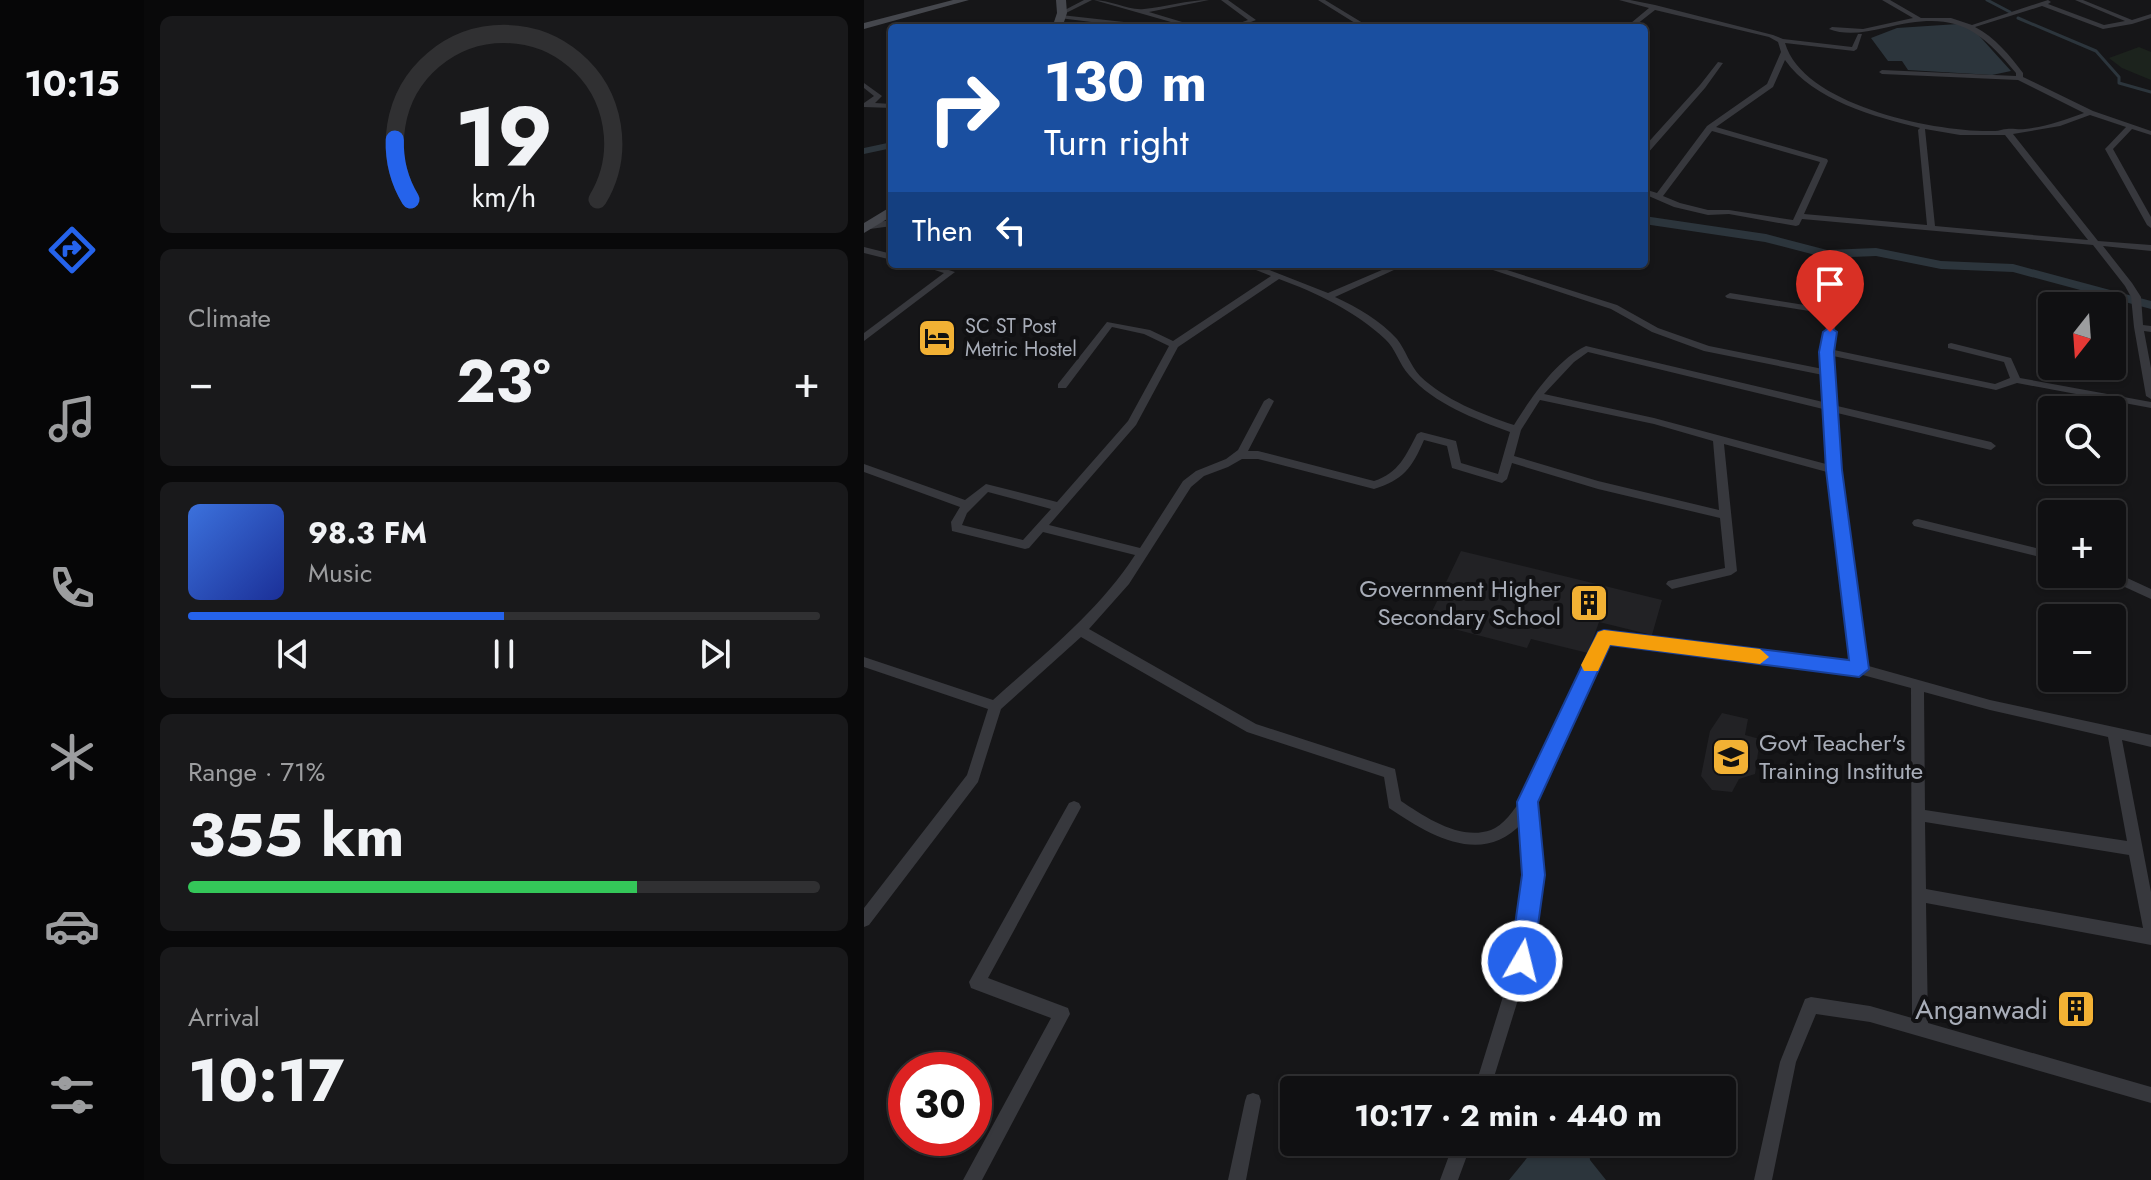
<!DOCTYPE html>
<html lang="en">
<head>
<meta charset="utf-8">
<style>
  :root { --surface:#101012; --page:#19191b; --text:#f1f3f6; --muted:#9c9d9f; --line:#303032; --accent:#2563eb }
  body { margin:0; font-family:Jost,sans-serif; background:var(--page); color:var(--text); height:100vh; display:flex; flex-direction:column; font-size:30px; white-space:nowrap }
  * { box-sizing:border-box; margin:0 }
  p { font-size:26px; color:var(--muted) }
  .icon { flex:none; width:44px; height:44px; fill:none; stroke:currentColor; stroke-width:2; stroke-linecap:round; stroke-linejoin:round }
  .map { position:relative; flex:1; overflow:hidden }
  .panel { display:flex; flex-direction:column; gap:16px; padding:16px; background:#09090a; width:720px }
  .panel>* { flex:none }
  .banner { position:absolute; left:24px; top:24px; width:760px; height:244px; border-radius:8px; box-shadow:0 2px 6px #0004,0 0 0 2px var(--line); background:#1a4fa0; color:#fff; overflow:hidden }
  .needle { width:52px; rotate:197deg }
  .buttons { position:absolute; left:1174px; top:292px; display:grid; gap:16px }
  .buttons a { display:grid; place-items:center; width:88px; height:88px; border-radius:8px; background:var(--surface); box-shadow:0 2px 6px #0004,0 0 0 2px var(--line); font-size:40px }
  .speed { position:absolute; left:24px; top:1052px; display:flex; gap:16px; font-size:40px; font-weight:700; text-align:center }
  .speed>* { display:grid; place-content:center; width:104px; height:104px; border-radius:50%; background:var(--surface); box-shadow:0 2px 6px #0004,0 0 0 2px var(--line); line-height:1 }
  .speed .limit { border:12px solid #d22; background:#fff; color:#111 }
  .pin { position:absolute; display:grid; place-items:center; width:68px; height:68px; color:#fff; margin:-82px -34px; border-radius:50% 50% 50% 0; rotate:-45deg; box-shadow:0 0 8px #0007 }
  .pin .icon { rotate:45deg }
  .me { position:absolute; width:88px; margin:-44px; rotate:8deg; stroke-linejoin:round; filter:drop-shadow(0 0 6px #0008) }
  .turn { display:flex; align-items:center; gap:28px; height:168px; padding:0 24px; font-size:36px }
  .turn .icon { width:104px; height:104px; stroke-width:2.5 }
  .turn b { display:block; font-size:56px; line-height:68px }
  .then { display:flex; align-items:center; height:76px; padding:0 24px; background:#0003; gap:16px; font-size:30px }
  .big { font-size:60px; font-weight:700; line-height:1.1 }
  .panel .tile { flex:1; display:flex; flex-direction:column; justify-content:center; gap:12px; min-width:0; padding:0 28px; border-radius:12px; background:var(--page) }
  .panel .dial { align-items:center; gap:0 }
  .dial svg { height:208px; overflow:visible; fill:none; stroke:var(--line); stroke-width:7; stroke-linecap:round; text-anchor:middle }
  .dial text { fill:var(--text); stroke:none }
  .song { display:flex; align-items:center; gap:24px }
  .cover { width:96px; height:96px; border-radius:12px; background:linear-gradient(135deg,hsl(220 70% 55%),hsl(230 70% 35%)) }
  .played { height:8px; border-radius:4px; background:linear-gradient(90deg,var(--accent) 50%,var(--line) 50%) }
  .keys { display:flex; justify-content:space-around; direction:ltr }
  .heat { display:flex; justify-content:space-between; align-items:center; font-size:44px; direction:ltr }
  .charge { height:12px; border-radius:6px; background:linear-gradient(90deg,#34c759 71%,var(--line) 0) }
  .trip { position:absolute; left:416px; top:1076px; width:456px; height:80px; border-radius:8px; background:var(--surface); box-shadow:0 2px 6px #0004,0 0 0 2px var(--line); font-weight:700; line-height:80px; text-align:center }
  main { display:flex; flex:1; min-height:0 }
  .tab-bar { display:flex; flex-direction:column; width:144px; justify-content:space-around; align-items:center; background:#060607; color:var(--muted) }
  .tab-bar .icon { width:56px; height:56px }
  .tab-bar .on { color:var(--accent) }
  .tab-bar b { font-size:36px; color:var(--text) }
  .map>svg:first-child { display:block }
  .built { fill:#222225 }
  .green { fill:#1c231d }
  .water { fill:#2c353c }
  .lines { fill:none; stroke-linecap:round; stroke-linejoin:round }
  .stream { stroke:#2c353c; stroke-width:3 }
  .canal { fill:#2c353c; fill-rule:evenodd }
  .street { fill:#37383d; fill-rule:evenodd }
  .secondary { fill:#45474d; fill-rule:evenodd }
  .route { fill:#2563eb; stroke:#184099; stroke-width:2 }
  .slow { fill:#f59e0b }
  .labels { text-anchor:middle; stroke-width:8; stroke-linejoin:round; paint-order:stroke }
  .far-poi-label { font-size:20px; fill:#a8adb8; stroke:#111113; text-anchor:start }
  .poi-label { font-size:24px; fill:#a8adb8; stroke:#111113; text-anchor:end }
  .near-poi-label { font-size:28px; fill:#a8adb8; stroke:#111113; text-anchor:end }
</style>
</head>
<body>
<main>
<nav class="tab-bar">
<b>10:15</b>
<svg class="icon on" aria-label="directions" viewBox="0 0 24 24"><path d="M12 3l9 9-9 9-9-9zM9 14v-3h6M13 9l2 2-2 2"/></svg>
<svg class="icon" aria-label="music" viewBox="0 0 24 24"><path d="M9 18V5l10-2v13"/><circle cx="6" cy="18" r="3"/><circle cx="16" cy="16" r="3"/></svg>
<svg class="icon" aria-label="phone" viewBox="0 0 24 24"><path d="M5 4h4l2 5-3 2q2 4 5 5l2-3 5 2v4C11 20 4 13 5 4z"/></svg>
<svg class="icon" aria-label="climate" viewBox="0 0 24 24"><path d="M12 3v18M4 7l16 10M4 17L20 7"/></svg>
<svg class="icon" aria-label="car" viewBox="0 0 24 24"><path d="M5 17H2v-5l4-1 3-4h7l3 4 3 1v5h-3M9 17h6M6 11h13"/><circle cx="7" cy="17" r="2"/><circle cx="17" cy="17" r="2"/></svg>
<svg class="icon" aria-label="filters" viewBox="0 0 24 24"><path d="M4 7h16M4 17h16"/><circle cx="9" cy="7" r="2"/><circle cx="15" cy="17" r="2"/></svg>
</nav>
<section class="panel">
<div class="tile dial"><svg viewBox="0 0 100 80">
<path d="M14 69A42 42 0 1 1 86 69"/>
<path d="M14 69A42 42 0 0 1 8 46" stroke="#2563eb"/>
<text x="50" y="56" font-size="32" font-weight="700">19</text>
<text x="50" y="72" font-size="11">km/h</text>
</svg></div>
<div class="tile"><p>Climate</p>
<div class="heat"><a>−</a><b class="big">23°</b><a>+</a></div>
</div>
<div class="tile">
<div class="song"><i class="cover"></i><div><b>98.3 FM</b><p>Music</p></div></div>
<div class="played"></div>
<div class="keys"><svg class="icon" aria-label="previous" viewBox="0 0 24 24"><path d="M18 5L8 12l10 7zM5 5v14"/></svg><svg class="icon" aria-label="pause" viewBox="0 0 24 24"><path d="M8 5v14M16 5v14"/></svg><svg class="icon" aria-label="next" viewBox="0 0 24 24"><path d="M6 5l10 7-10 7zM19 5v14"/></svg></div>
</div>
<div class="tile"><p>Range · 71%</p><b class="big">355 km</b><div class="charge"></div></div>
<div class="tile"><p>Arrival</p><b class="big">10:17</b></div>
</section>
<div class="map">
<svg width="1287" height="1180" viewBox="0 0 1287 1180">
  <rect width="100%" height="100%" fill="#161618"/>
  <path class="built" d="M 597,551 L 798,600 L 788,635 L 735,622 L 724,653 L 667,639 L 663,648 L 563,622 Z
    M 858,713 L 884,719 L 881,735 L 896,739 L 891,774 L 875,779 L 868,792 L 848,790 L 837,776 L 846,731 Z"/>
  <path class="green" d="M 1275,47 L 1287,52 L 1287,80 L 1258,68 L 1245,58 Z"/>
  <path class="water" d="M 1094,24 L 1109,29 L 1147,71 L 1128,75 L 1044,70 L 1038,61 L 1024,61 L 1007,38 L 1033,28 Z
    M 676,1142 L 724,1142 L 726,1160 L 742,1180 L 645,1180 Z"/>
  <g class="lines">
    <path class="stream" d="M 1123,0 L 1146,12
      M 1154,18 L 1232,51 L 1255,77 L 1255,83 L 1287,92"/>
    <path class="canal" d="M 28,142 L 28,148 L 0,154 L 0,148 Z
      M 780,216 L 902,234 L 963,250 L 1012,248 L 1077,261 L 1149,264 L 1287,301 L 1287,309 L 1149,272 L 1077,269 L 1012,256 L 963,258 L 901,242 L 780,224 Z"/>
    <path class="street" d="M 220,0 L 228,0 L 200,14 L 195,13 Z
      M 230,0 C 247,0 265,11 280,9 C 302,7 323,0 345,0 L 285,12 L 338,28 L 328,28 Z
      M 357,0 L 364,0 L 392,20 L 371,28 L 362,28 L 384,20 Z
      M 454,0 L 461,0 L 507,28 L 499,28 Z
      M 755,0 L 766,0 L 791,5 L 909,35 L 919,39 L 988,47 L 994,34 L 998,34 L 993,49 L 990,51 L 921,43 C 939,106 1074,133 1131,131 C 1135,131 1139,129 1143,129 C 1148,128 1155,130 1161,129 C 1181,127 1201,120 1220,113 L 1154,80 L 1018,74 L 1015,72 L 1018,70 L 1152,76 L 1152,73 C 1110,22 1086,12 1020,28 C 1002,32 982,36 965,29 L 968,27 L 999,29 L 1049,18 L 1018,0 L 1026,0 L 1057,18 L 1087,18 L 1108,25 L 1184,0 L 1187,2 L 1184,4 L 1240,25 L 1261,21 L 1211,0 L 1219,0 L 1268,20 L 1287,14 L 1287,18 L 1268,24 L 1239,29 L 1178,6 L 1111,27 C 1131,37 1146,56 1159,73 L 1159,77 L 1229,111 L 1287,131 L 1287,135 L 1268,129 L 1249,149 L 1287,217 L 1287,228 L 1283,225 L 1241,149 L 1262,127 L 1226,115 L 1196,126 L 1149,134 L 1234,241 L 1287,245 L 1287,251 L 1239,246 L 1268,283 L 1277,297 L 1279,325 L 1287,326 L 1287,332 L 1280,331 L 1287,368 L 1287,399 L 1282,396 L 1270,327 L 1267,297 L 1261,286 L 1229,245 L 938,219 L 935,225 L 932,226 L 865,214 L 844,215 L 810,207 L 780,194 L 780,189 L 793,193 L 843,126 L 903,84 L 917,52 L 914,42 L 905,37 L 791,10 L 768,28 L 761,28 L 785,8 ZM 921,60 C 949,100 1011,117 1056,128 L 1054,130 L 1063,225 L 940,214 L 964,161 L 963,159 L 852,127 L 909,87 ZM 1061,129 L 1096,135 L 1141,135 L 1224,240 L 1071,226 ZM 848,131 L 956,162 L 929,220 L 865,210 L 844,210 L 816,203 L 799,196 Z
      M 197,15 L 260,22 L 263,24 L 260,26 L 195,18 L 195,16 Z
      M 854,62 L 859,63 L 841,88 L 783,154 L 780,154 L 780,147 L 836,85 Z
      M 0,83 L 18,96 L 11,103 L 28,104 L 28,108 L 0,107 L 0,103 L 10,96 L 0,88 Z
      M 28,220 L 28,226 L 6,229 L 2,226 L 6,223 Z
      M 0,247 L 28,254 L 28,260 L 0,253 Z
      M 52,264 L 66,264 L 91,272 L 0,341 L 0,333 L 80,273 Z
      M 377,264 L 390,264 L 464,293 L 532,264 L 543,264 L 471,297 C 493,307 517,321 533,339 C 542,351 546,365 556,376 C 581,400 617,414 650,425 C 667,398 692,360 722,346 L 959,402 L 959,375 L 840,351 L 788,332 L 747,309 L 611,264 L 624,264 L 753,305 L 794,328 L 845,346 L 959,369 L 958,352 L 964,314 L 863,298 L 861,296 L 866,293 L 972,310 L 970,350 L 1131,384 L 1146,378 L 1140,362 L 1084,348 L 1084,344 L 1087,343 L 1147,358 L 1156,378 L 1287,402 L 1287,408 L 1153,383 L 1132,390 L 969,356 L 969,405 L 1127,442 L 1132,446 L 1127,450 L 969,412 L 973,467 L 975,470 L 974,473 L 976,490 L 1001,665 L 1126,700 L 1287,735 L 1287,747 L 1258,740 L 1287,892 L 1287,945 L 1062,903 L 1064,1023 L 1287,1087 L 1287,1103 L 1006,1022 L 952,1014 L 932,1062 L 908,1180 L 890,1180 L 916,1062 L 941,999 L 947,997 L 1006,1006 L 1048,1018 L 1047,688 L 995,674 L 744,642 L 702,739 L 670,803 L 676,875 L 666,961 L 626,1090 L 610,1090 L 650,961 L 662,875 L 658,823 C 618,867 565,835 525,808 L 520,777 L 383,732 L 217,637 L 137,709 L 114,782 L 5,925 L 0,927 L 0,908 L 103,775 L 124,709 L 0,667 L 0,657 L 129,700 C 179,655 234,612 271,555 L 179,532 L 165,548 L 161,549 L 88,531 L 87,522 L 96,507 L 0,472 L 0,464 L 101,500 L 122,484 L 193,502 L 264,421 L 305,346 L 280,334 L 248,327 L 202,388 L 194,388 L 194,384 L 243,322 L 286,330 L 309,341 L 407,276 ZM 415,279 C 453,293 491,311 521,339 C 532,349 535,364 545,375 C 570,404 611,419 646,432 L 634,474 L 597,463 L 592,441 L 557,432 L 553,434 C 542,455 535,473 510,481 L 394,451 L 384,451 L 410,401 L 405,398 L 400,401 L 374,450 L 362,459 L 332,471 L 319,481 L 276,548 L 185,525 L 272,425 L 314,347 ZM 724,352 L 959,409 L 962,464 L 790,418 L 680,394 L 710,362 ZM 676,400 L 790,424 L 849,441 L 855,510 L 734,481 L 650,456 L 657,430 ZM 560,440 L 583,446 L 588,468 L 638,483 L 643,479 L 648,463 L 734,489 L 856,518 L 861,568 L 804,581 L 802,584 L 808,589 L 867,575 L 873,571 L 860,444 L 963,472 L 988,663 L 740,632 L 736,633 C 716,673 665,817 627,830 C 596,841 561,817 537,801 L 531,769 L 392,724 L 225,629 L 265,584 L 327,487 L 340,476 L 364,467 L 378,459 L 394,459 L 510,489 C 539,480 548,468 560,440 ZM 124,492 L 187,509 L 159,540 L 98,525 L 103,513 ZM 1060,692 L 1126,710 L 1244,737 L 1263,841 L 1061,810 ZM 1061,822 L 1265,855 L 1279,928 L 1062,889 Z
      M 1054,519 L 1188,552 L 1188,560 L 1050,526 L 1048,523 L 1050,520 Z
      M 1248,571 L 1287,589 L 1287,599 L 1239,577 L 1237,574 L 1248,574 Z
      M 210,801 L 215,803 L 217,807 L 215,811 L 124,978 L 204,1008 L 206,1014 L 118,1180 L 99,1180 L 187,1018 L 107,988 L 105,982 L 205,803 Z
      M 389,1093 L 395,1095 L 397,1101 L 382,1180 L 364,1180 L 381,1101 L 383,1095 Z
      M 590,1142 L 608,1142 L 594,1180 L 576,1180 Z"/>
    <path class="secondary" d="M 89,0 L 105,0 L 0,29 L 0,23 Z
      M 192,0 L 202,0 L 203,13 L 198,28 L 188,28 L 193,13 Z
      M 28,206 L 28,216 L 0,233 L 0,223 Z"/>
  </g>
  <path class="route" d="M 966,327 L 973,332 L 970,352 L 978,470 L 1005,669 L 995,677 L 746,645 L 674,802 L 681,875 L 669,961 L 666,969 L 658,973 L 649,969 L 646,961 L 658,875 L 653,802 L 734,632 L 740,630 L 985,660 L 962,470 L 955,352 L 959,332 Z"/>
  <path class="slow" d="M 740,630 L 896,649 L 905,657 L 896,664 L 746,645 L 734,671 L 720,671 L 717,665 L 734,632 Z"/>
  <defs>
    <g id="hotel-square" transform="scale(2)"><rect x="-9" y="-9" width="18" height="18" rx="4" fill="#f2b134" stroke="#111113"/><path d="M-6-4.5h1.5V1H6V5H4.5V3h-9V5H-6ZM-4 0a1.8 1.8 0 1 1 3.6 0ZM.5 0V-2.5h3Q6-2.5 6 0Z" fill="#111"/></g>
    <g id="building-square" transform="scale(2)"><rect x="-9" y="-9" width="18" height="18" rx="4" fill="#f2b134" stroke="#111113"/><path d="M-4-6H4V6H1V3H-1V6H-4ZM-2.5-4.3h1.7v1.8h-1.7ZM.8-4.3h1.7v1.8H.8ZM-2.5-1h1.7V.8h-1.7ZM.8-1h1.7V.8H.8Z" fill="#111"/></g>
    <g id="university-square" transform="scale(2)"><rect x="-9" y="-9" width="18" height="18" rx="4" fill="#f2b134" stroke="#111113"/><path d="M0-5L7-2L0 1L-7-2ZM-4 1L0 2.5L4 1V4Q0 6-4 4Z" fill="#111"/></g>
  </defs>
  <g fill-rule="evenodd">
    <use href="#hotel-square" x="73" y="338"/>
    <use href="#building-square" x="725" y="603"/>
    <use href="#university-square" x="867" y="757"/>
    <use href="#building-square" x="1212" y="1009"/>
  </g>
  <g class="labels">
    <g class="far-poi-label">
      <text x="101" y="333">SC ST Post<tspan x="101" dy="23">Metric Hostel</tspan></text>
    </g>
    <g class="poi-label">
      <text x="697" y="597">Government Higher<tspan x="697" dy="28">Secondary School</tspan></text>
      <text x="895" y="751" text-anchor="start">Govt Teacher's<tspan x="895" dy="28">Training Institute</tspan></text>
    </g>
    <g class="near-poi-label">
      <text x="1184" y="1019">Anganwadi</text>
    </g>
  </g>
</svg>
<div class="buttons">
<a><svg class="needle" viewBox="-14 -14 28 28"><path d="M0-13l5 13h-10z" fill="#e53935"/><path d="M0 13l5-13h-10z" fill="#9c9d9f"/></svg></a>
<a><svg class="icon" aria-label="search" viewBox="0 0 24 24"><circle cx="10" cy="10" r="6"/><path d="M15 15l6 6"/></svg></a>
<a>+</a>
<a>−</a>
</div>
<div class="speed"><div class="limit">30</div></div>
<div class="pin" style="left:966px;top:332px;background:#d93025"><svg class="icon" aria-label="arrive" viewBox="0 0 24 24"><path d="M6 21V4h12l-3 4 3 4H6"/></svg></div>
<svg class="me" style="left:658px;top:961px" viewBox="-20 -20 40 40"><circle r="17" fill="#2563eb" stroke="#fff" stroke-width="3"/><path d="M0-11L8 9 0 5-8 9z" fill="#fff"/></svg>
<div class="trip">10:17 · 2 min · 440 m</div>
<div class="banner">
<div class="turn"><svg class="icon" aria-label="right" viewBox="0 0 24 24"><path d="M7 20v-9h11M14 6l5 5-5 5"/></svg><div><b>130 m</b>Turn right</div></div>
<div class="then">Then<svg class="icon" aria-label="left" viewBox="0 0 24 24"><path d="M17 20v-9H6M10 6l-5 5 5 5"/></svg></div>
</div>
</div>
</main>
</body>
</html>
